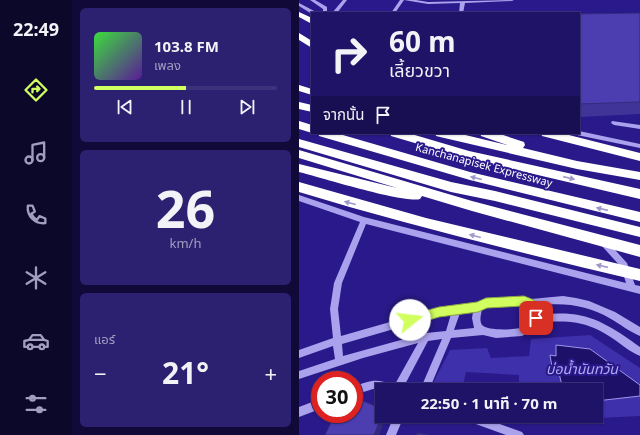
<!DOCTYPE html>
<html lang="th">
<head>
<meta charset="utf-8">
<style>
  :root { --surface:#1f1368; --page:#2c2071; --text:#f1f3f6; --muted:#a19ec0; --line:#3c327c; --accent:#d1ff5f }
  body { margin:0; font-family:"Noto Sans","Noto Sans Thai",sans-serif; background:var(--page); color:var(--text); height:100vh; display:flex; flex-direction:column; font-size:15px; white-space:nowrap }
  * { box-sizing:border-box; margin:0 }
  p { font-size:13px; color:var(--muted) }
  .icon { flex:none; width:22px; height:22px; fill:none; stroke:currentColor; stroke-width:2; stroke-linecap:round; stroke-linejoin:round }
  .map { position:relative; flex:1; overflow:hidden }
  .side { display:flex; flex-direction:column; gap:8px; padding:8px; background:#110a39; width:227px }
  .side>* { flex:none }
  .hud { position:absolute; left:12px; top:12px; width:269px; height:122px; border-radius:0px; box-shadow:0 1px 3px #0004,0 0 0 1px var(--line); background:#1f1368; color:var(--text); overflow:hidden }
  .speed { position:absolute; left:12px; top:371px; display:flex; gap:8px; font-size:20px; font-weight:700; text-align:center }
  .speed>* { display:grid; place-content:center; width:52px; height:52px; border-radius:50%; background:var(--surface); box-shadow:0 1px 3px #0004,0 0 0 1px var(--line); line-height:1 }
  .speed .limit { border:6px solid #d22; background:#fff; color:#111 }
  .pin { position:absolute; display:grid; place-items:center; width:34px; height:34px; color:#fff; margin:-17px; border-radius:8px; box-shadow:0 2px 6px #0006 }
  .me { position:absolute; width:44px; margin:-22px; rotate:74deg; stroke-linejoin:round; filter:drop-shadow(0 0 3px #0008) }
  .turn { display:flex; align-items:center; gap:14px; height:84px; padding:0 12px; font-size:18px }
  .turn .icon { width:52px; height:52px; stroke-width:2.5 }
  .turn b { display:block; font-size:28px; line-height:34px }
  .then { display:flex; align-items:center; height:38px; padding:0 12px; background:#0003; gap:8px; font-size:15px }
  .big { font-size:30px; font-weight:700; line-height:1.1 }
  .side .card { flex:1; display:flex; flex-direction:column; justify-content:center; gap:6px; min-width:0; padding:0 14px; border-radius:6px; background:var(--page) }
  .side .dial { align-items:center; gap:0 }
  .dial b { font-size:52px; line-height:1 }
  .song { display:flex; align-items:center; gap:12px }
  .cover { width:48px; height:48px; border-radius:6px; background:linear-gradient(135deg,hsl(120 70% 55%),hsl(270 70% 35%)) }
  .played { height:4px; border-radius:2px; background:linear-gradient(90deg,var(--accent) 50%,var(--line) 50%) }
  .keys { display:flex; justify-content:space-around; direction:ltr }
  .heat { display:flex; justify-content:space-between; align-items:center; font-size:22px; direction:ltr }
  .trip { position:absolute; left:76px; top:383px; width:228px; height:40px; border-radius:0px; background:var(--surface); box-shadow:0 1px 3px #0004,0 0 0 1px var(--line); font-weight:700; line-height:40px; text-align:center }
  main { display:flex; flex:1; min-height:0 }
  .tab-bar { display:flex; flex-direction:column; width:72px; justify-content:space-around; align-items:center; background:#0c082a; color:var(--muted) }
  .tab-bar .icon { width:28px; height:28px }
  .tab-bar .selected { color:var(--accent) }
  .tab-bar b { font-size:18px; color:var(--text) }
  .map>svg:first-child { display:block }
  .green { fill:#3e2faa }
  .water { fill:#1d1068; stroke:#9f95f0 }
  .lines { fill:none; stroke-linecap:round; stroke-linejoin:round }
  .minor { fill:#aba2ed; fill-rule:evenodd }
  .highway { fill:#fff; fill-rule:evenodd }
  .wall { fill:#413498 }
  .shaded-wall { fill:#352b7c }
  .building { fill:#4c3db1; stroke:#352b7c }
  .oneway { fill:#9f98ca }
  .route { fill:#d1ff5f; stroke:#88a63e }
  .labels { text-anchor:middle; stroke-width:4; stroke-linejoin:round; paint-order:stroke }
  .street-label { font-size:11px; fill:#fff; stroke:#29198a }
  .near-water-label { font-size:14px; font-style:italic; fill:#b6aef5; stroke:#29198a }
</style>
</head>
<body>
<main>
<nav class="tab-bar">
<b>22:49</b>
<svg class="icon selected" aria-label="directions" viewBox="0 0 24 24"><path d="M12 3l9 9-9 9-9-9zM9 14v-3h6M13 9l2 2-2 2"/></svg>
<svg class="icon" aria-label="music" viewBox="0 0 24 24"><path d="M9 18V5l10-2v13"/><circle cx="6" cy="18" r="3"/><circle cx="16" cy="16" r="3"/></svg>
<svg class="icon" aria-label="phone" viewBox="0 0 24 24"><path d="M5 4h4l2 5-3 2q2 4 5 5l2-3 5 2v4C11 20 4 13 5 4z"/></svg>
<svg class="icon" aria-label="climate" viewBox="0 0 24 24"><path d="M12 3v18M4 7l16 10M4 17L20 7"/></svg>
<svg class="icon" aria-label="car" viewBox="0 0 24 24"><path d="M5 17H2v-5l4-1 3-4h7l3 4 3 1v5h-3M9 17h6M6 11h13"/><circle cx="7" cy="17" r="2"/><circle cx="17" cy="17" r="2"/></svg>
<svg class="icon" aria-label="filters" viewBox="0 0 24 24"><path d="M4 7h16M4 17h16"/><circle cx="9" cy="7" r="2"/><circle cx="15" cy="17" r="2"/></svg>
</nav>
<section class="side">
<div class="card">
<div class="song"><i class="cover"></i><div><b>103.8 FM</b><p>เพลง</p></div></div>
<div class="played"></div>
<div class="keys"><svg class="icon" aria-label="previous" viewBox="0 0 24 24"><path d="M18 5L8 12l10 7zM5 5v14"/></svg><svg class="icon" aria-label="pause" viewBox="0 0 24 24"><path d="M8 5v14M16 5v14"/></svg><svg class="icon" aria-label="next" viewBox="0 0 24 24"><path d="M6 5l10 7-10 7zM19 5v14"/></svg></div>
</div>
<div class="card dial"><b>26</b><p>km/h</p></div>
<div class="card"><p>แอร์</p>
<div class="heat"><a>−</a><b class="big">21°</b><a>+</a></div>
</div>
</section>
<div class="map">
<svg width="341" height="435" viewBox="0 0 341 435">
  <rect width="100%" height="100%" fill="#29198a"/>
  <path class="green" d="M 291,335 L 341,368 L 341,416 L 219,422 L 219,416 L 297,416 L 297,390 L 220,390 L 220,375 L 167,372 L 163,390 L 131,389 L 151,350 L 188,348 L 192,358 L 230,356 L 232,339 Z"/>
  <path class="water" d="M 257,345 L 291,349 L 341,385 L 341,396 L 297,401 L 297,390 L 264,390 L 260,373 L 254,373 L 251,355 L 257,356 Z"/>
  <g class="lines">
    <path class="minor" d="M 11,0 L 16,0 L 28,7 L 28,13 L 24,13 L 24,9 Z
      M 44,0 L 48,0 L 38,13 L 33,13 Z
      M 101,0 L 117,0 L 129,2 L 215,0 L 213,1 L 166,3 L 164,13 L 160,13 L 161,3 L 129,4 L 105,0 L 96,13 L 92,13 Z
      M 0,3 L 17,12 L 17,13 L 13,14 L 0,6 Z
      M 313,121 L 341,125 L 341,129 L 315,125 L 312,123 Z
      M 280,131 L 341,144 L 341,148 L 278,135 L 277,133 L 280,133 Z
      M 0,195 L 65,217 L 327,283 L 322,267 L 302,245 L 301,243 L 302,241 L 305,240 L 308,241 L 328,263 L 336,285 L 341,286 L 341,294 L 67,224 L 43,283 L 39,309 L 42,336 L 140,308 L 178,303 L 187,299 L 225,297 L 232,299 L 264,296 L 277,298 L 290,301 L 316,312 L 341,327 L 341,336 C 331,332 321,324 312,319 C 288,305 264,302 237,306 L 241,314 C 251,314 261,313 272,314 C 298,316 320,332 341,347 L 341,356 C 331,352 322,344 313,338 C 286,320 270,321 239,322 L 234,330 L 223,336 L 197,338 L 184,335 L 152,338 L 130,390 L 121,390 L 143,339 L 129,341 L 103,390 L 74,389 L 55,395 L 55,387 C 71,380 79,378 95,386 L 119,343 L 64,358 L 0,379 L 0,371 L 36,359 L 34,346 L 0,358 L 0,350 L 34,338 L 31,309 L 35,283 L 61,222 L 0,201 ZM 225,305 L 229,306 L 233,315 C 232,320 229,325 224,327 C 217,330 188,331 183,325 C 180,320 182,315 183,309 L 188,307 ZM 174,312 L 173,318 L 175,328 L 155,330 L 161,313 ZM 152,314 L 147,331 L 127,333 L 44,356 L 43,344 L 140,316 Z
      M 21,399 L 21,409 L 0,417 L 0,407 Z
      M 95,416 L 105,416 L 97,435 L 87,435 Z
      M 161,416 L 179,416 L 223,432 L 225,435 L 207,435 L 163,419 Z"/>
    <path class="highway" d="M 0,12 L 13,18 L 13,24 L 0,17 Z
      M 0,33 L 13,41 L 13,48 L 0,40 Z
      M 0,85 L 13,89 L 13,95 L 0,91 Z
      M 0,102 L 13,105 L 13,112 L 0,109 Z
      M 0,121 L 13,125 L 13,133 L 0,129 Z
      M 19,133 L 37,133 L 171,172 L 341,212 L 341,222 L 171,180 L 20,136 Z
      M 91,133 L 109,133 L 170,151 L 341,189 L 341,199 L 170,159 L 92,136 Z
      M 136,133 L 158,133 L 208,145 L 182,136 L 181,133 L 198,133 L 225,142 L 226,145 L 224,148 L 278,161 L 341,172 L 341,180 L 278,169 L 141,137 L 137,136 Z
      M 242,133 L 262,133 L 341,153 L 341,161 L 247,137 L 243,136 Z
      M 0,139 L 152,182 L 196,191 L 341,227 L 341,237 L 196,201 L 152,192 L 0,147 Z
      M 0,150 L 173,201 L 341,245 L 341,257 L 173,211 L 123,196 L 121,199 C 107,204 20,177 0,172 L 0,164 L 98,188 L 0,158 Z
      M 0,182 L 127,218 L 341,269 L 341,281 C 227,254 112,226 0,192 Z"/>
  </g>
  <path class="wall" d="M 341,13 L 341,114 L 280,117 L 280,14 Z"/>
  <path class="shaded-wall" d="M 83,416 L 88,416 L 80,435 L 75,435 Z"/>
  <path class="building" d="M 341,13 L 341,102 L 280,104 L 280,14 Z
    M 55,397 L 83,409 L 83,416 L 75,435 L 26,435 L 36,414 L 55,414 Z
    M 118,433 L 130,435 L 118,435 Z"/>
  <defs><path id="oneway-solid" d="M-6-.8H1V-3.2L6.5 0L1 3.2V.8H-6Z"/></defs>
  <g class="oneway">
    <use href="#oneway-solid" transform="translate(177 178) rotate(-166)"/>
    <use href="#oneway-solid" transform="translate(270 178) rotate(13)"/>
    <use href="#oneway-solid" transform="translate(51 203) rotate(-165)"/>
    <use href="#oneway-solid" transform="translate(303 209) rotate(-167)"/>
    <use href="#oneway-solid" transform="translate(176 236) rotate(-165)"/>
    <use href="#oneway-solid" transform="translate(303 266) rotate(-167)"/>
  </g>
  <path class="route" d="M 225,296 L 235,300 C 239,307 244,314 241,321 L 237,323 L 233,321 C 231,316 232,308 225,306 L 188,308 L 179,312 L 140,317 L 111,326 L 107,324 L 106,320 L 107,317 L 111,315 L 140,307 L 178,302 L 187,298 Z"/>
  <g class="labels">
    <g class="street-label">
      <text transform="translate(185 165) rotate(15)" y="4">Kanchanapisek Expressway</text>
    </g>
    <g class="near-water-label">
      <text x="283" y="374">บ่อน้ำนันทวัน</text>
    </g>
  </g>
</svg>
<div class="speed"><div class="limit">30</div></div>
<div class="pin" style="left:237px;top:318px;background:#d93025"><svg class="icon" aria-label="arrive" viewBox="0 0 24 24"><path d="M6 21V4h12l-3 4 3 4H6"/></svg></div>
<svg class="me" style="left:111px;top:320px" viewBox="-20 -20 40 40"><circle r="19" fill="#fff"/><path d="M0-13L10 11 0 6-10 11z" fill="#d1ff5f"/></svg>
<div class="trip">22:50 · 1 นาที · 70 m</div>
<div class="hud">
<div class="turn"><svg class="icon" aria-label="right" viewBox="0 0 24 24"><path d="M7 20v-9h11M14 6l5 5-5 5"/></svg><div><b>60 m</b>เลี้ยวขวา</div></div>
<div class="then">จากนั้น<svg class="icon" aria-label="arrive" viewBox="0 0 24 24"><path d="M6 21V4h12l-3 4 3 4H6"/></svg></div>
</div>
</div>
</main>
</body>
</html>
